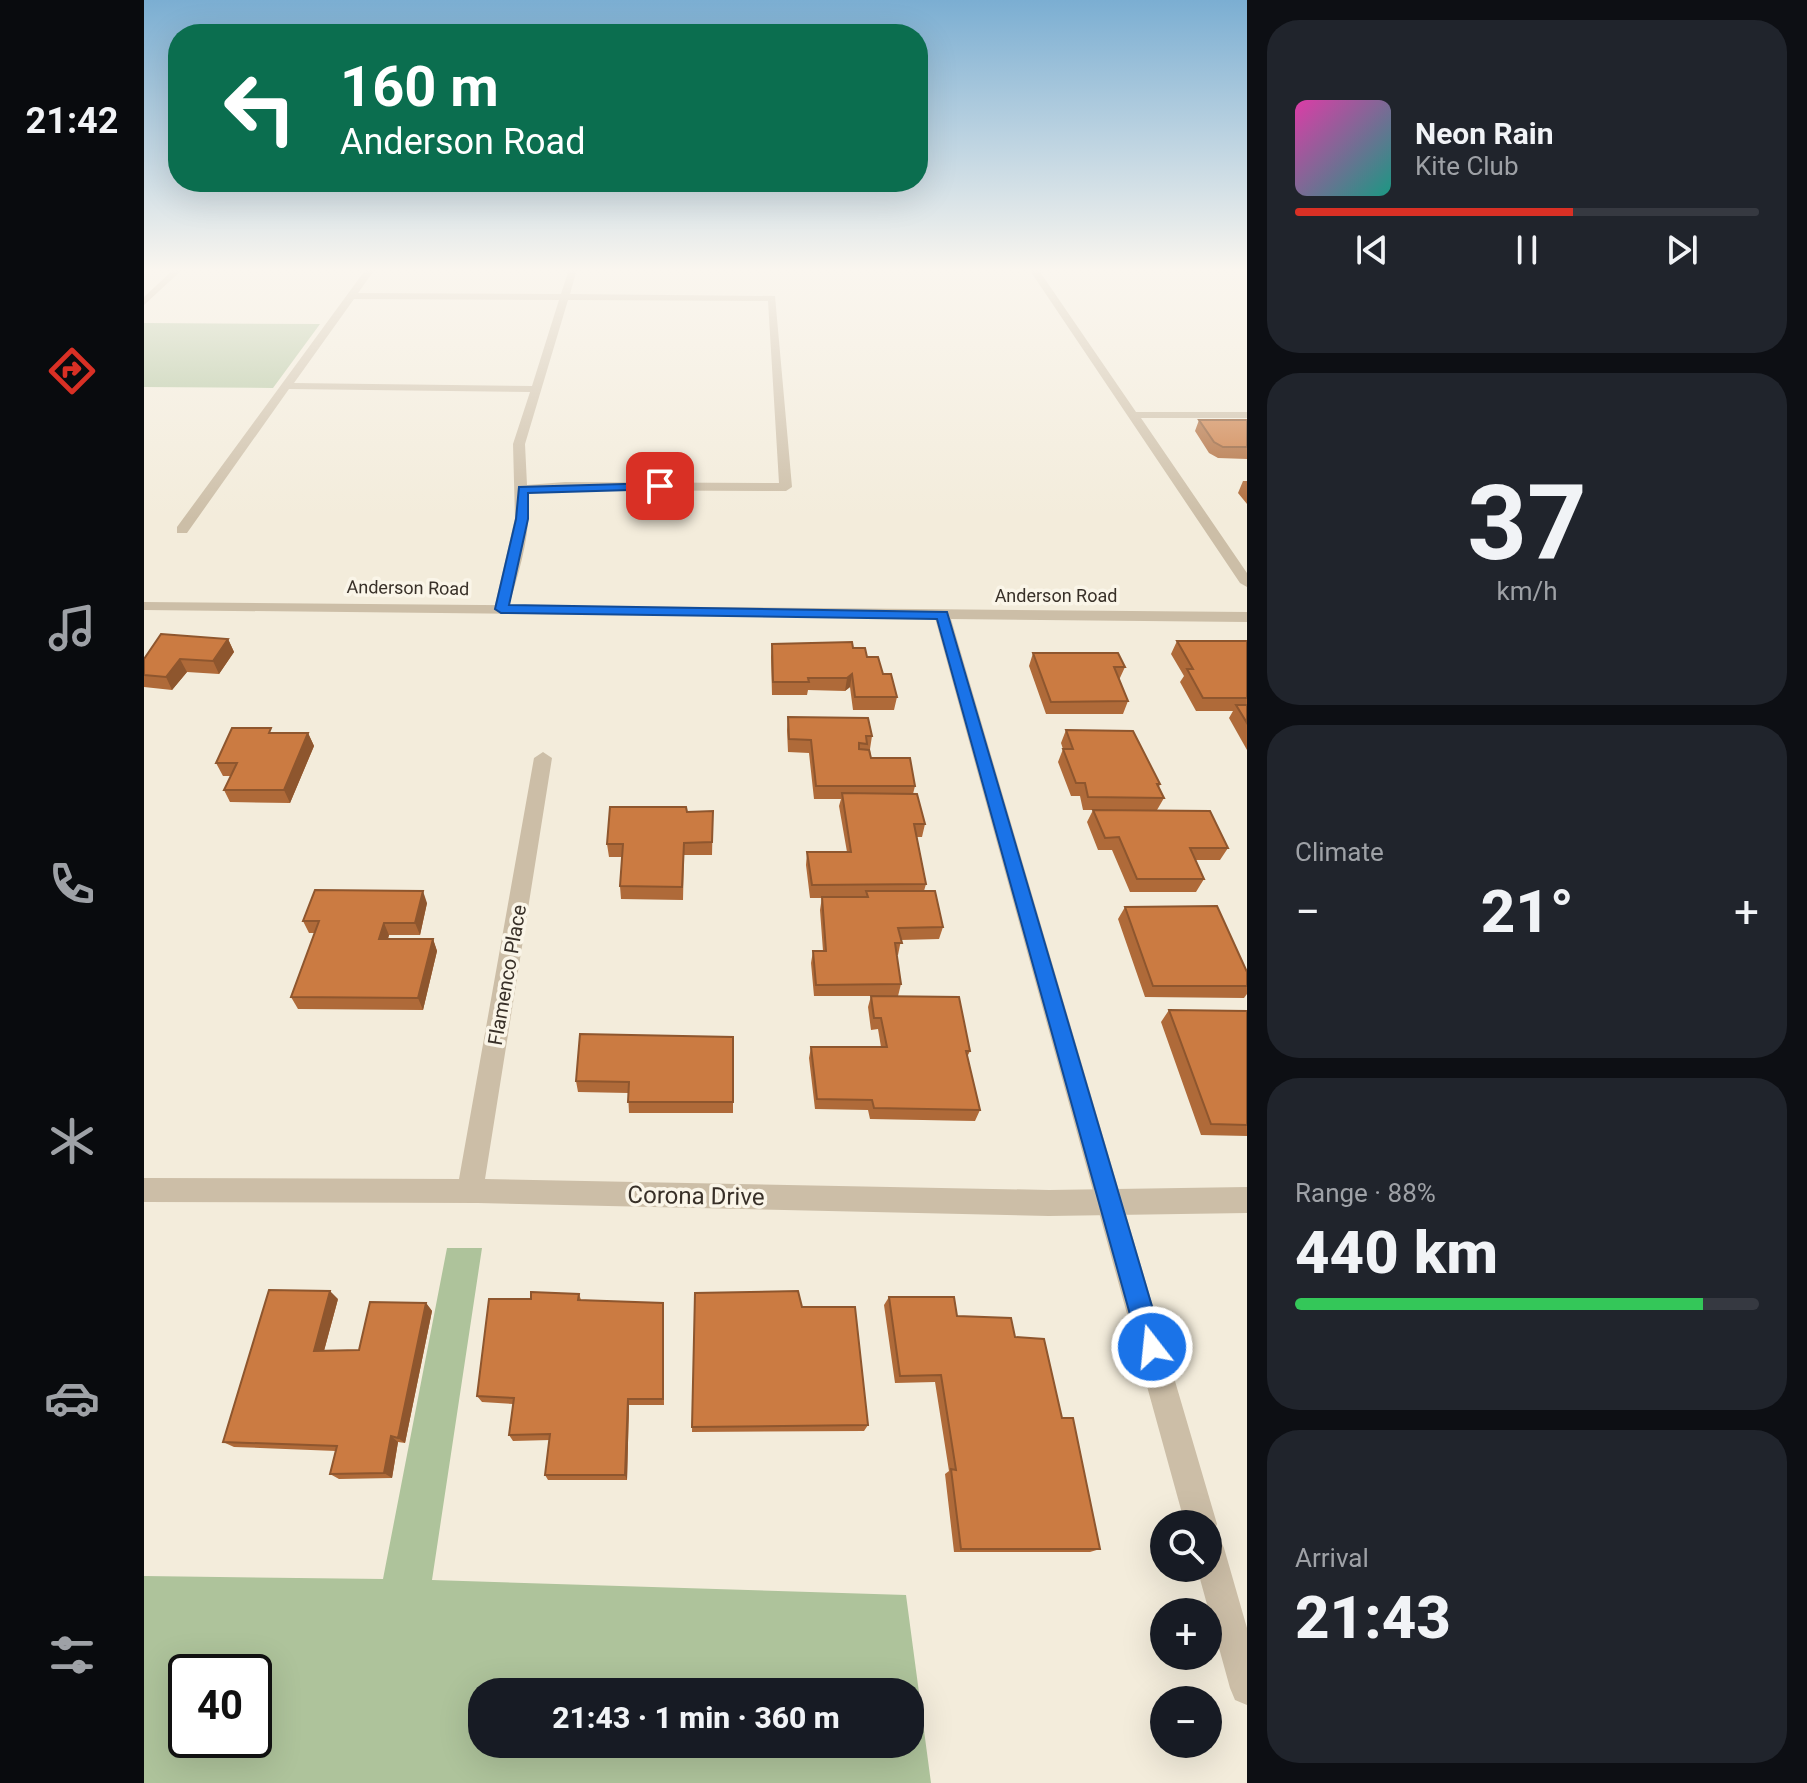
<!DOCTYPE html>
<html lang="en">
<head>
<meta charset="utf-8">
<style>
  :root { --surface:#171b24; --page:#20242c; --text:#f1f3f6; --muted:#9ea1a6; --line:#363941; --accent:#d93025 }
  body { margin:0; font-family:Roboto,sans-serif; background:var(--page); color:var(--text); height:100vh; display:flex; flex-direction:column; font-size:30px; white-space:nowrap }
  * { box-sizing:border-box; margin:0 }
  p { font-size:26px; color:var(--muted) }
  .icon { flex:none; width:44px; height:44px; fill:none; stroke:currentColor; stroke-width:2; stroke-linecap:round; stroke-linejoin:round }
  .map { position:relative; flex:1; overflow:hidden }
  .drawer { display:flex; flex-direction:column; gap:20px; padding:20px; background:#0d0f14; width:560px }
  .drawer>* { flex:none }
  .guide { position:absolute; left:24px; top:24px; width:760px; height:168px; border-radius:32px; box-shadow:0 8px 32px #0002; background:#0b6e4f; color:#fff; overflow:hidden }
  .controls { position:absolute; left:1006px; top:1510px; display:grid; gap:16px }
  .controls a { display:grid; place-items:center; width:72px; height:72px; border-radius:50%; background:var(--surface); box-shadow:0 8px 32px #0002; font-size:40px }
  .speed { position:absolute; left:24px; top:1654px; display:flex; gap:16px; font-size:40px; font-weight:700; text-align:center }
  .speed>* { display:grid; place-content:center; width:104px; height:104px; border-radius:50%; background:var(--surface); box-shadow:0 8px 32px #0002; line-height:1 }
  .speed .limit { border:4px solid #111; border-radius:12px; background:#fff; color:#111 }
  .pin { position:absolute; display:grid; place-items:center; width:68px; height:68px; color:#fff; margin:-34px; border-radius:16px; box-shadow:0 4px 12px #0006 }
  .me { position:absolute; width:88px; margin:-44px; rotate:344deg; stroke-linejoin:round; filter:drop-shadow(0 0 6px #0008) }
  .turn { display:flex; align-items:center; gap:28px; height:168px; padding:0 40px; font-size:36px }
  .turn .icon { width:104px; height:104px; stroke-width:2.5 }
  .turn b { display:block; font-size:56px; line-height:68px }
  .big { font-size:60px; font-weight:800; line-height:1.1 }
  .drawer .tile { flex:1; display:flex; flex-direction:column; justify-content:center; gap:12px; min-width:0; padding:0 28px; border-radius:32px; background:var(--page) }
  .drawer .dial { align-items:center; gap:0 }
  .dial b { font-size:104px; line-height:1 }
  .song { display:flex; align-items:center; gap:24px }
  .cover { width:96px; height:96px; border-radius:12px; background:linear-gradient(135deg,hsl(320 70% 55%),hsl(170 70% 35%)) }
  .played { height:8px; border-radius:4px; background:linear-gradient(90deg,var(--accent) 60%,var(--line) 60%) }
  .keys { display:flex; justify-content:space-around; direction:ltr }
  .heat { display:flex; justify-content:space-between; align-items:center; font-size:44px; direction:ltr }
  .charge { height:12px; border-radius:6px; background:linear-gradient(90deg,#34c759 88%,var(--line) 0) }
  .trip { position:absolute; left:324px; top:1678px; width:456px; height:80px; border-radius:32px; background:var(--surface); box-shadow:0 8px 32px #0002; font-weight:800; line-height:80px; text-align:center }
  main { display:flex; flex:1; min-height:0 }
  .dock { display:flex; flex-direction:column; width:144px; justify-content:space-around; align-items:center; background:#090b0e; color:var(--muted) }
  .dock .icon { width:56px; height:56px }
  .dock .on { color:var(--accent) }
  .dock b { font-size:36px; color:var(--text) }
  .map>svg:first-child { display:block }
  .green { fill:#aec39b; fill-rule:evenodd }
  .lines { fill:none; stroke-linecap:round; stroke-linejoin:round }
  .minor { fill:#ccbea7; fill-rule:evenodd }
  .tertiary { fill:#ccbea7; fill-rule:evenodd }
  .wall { fill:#af6a39 }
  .shaded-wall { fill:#8e562e }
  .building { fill:#cb7b42; stroke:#8e562e; stroke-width:2 }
  .route { fill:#1a73e8; stroke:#114b97; stroke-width:2 }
  .labels { text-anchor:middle; stroke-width:7; stroke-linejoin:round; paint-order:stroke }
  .far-street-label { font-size:18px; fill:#383028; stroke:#faf5e8 }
  .street-label { font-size:20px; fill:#383028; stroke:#faf5e8 }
  .near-street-label { font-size:24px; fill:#383028; stroke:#faf5e8 }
</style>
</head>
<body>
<main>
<nav class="dock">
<b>21:42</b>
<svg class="icon on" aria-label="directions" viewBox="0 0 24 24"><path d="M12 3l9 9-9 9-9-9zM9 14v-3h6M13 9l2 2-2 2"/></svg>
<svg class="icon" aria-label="music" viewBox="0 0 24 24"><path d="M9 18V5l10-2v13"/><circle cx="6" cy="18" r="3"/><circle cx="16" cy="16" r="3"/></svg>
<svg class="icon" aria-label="phone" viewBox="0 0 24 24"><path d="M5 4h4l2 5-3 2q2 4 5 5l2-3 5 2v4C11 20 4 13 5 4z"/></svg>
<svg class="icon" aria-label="climate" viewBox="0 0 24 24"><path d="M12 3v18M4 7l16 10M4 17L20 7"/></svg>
<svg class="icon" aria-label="car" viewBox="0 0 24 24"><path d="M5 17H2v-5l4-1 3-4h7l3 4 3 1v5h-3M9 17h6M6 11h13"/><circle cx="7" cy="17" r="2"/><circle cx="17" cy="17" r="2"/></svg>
<svg class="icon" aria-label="filters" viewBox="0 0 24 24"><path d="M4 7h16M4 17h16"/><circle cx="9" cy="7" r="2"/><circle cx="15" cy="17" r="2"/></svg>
</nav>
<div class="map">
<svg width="1103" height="1783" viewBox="0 0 1103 1783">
  <rect width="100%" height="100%" fill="#f3ecdb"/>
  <path class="green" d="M 0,323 L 176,324 L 129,388 L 0,387 Z
    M 303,1248 L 338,1248 L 288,1580 L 762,1595 L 787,1783 L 0,1783 L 0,1576 L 239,1579 ZM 42,1672 L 110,1672 L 110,1740 L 42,1740 ZM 338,1692 L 766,1692 L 766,1744 L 338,1744 Z"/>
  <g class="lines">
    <path class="minor" d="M 30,269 L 39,269 L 0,305 L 0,297 Z
      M 222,269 L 231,269 L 214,293 L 417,294 L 425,269 L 433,269 L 426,294 L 631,296 L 648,487 L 642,491 L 421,490 L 384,492 C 388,532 375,572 364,609 L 357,613 L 350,609 L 371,518 L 369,444 L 386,392 L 145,389 L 43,533 L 33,533 L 33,527 ZM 210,299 L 415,300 L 388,386 L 150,383 ZM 424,300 L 624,301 L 635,483 L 421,482 L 383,485 L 381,444 Z
      M 885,269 L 894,269 L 992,412 L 1103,412 L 1103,418 L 997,418 L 1103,573 L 1103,587 L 1096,583 Z
      M 399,752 L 408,758 L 341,1179 L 905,1190 L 1103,1187 L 1103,1213 L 905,1216 L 334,1203 L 0,1202 L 0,1178 L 315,1179 L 390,758 Z"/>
    <path class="tertiary" d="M 0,602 L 1103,612 L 1103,622 L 807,619 L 1073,1524 L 1069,1534 L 1075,1537 L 1080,1548 L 1103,1628 L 1103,1705 L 1091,1700 L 1086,1688 L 1053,1568 L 1064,1568 L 1064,1524 L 1041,1524 L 791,618 L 0,610 Z"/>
  </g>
  <path class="wall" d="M 1055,420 L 1103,420 L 1103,459 L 1074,458 L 1065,453 L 1051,431 Z
    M 1099,481 L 1103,481 L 1103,504 L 1094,493 Z
    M 84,639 L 90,652 L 75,674 L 43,672 L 28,690 L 0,687 L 0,659 Z
    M 1033,641 L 1103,641 L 1103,750 L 1085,718 L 1089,711 L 1052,711 L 1036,682 L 1040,676 L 1027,654 Z
    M 628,644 L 709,648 L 723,657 L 739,674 L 753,697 L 750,710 L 709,710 L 706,687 L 701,691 L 664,690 L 663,695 L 628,695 L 627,657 Z
    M 889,653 L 981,667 L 975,680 L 984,701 L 979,714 L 902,714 L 885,666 Z
    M 644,717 L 728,736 L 726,749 L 727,758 L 771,786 L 769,794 L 781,824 L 778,837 L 773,837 L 782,884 L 780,891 L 799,927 L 795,939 L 757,940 L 754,955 L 753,955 L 757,984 L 754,996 L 734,996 L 826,1051 L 823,1057 L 836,1110 L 831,1121 L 726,1119 L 724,1110 L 671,1109 L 665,1058 L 667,1047 L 737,1047 L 734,1029 L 727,1030 L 724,1007 L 727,996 L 670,996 L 667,963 L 669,951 L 679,951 L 676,910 L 678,897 L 721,897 L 666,898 L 662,865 L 663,852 L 703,852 L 695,806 L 697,799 L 670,799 L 665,753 L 644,752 L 643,730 Z
    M 922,730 L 1016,784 L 1015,787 L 1020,798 L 1013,810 L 1084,848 L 1076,860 L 1051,860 L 1060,879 L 1052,892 L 986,892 L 968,850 L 954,850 L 943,822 L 949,810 L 939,810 L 936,796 L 927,796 L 914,762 L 919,749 L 917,743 Z
    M 129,733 L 164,733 L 170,746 L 146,803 L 86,802 L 80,790 L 87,776 L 79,776 L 72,763 Z
    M 569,811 L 568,855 L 540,855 L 539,900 L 477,899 L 476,886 L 478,857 L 465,857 L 463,844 L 543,812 Z
    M 283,903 L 276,935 L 245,935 L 244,939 L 289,939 L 293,951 L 279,1010 L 154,1009 L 147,997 L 171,933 L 165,933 L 159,921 Z
    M 981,907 L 1103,972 L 1103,994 L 1100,998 L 1001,997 L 974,919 Z
    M 1025,1010 L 1103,1011 L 1103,1136 L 1057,1135 L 1017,1022 Z
    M 436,1034 L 589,1102 L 589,1113 L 485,1113 L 484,1093 L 434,1092 L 432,1081 Z
    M 551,1293 L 724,1425 L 720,1431 L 548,1432 Z
    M 435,1294 L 437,1300 L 519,1303 L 520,1405 L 485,1405 L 483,1480 L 404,1480 L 401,1475 L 406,1440 L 369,1441 L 365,1435 L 369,1404 L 338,1402 L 333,1396 L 387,1299 Z
    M 745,1297 L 813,1316 L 871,1337 L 918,1418 L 956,1549 L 946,1552 L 810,1552 L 801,1474 L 805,1471 L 791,1382 L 751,1383 L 740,1305 Z
    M 194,1299 L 180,1351 L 215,1350 L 282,1303 L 288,1311 L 261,1443 L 254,1442 L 248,1478 L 195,1479 L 186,1474 L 192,1451 L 90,1447 L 79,1442 Z"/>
  <path class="shaded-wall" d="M 84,639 L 90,652 L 75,674 L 69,661 Z
    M 36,659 L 43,672 L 28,690 L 22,677 Z
    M 708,674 L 706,687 L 701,691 L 703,678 Z
    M 164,733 L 170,746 L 146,803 L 140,790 Z
    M 279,891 L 283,903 L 276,935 L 271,923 Z
    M 240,923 L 245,935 L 240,951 L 235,939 Z
    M 289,939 L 293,951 L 279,1010 L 274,998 Z
    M 186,1291 L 194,1299 L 178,1358 L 170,1351 Z
    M 282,1303 L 288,1311 L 261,1443 L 254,1438 Z
    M 484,1399 L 485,1405 L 483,1480 L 481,1475 Z
    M 247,1436 L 254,1442 L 248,1478 L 240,1473 Z"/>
  <path class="building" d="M 1055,420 L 1103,420 L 1103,447 L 1079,447 L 1070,442 Z
    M 17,634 L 84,639 L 69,661 L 36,659 L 22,677 L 0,675 L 0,659 Z
    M 1033,641 L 1103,641 L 1103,698 L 1059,698 L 1043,669 L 1049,669 Z
    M 708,642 L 709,648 L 721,648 L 723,657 L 734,657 L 739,674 L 747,674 L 753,697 L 711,697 L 708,674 L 703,678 L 664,678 L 665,682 L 629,682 L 628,644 Z
    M 889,653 L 974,653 L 981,667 L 970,667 L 984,701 L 907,702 Z
    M 1092,705 L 1103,705 L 1103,723 Z
    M 644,717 L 724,718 L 728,736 L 722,736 L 723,744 L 715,743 L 715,749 L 725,750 L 727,758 L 766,758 L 771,786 L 672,786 L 667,740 L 645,739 Z
    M 88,728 L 127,728 L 125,733 L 164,733 L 140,790 L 80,790 L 93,763 L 72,763 Z
    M 922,730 L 989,731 L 1016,784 L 1013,784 L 1020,798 L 944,797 L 941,783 L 932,783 L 919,749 L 929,749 Z
    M 698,793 L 773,794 L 781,824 L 770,824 L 782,884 L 668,885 L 663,852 L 707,852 Z
    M 466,807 L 542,807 L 543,812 L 569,811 L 568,842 L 540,843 L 538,887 L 476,886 L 479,844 L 463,844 Z
    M 949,810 L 1066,811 L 1084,848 L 1046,848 L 1060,879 L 993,879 L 975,837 L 961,838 Z
    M 171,890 L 279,891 L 271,923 L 240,923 L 235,939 L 289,939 L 274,998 L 147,997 L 175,921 L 159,921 Z
    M 722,891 L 791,891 L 799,927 L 754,928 L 758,943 L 751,943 L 757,984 L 672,985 L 669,951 L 682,951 L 678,897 L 724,897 Z
    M 1073,906 L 1103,972 L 1103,986 L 1009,986 L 981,907 Z
    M 727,996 L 815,997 L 826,1051 L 822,1051 L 836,1110 L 730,1108 L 728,1100 L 673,1099 L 667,1047 L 743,1047 L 737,1018 L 730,1018 Z
    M 1025,1010 L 1103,1011 L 1103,1125 L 1067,1124 Z
    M 436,1034 L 589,1037 L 589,1102 L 484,1102 L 485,1082 L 432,1081 Z
    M 125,1290 L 186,1291 L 170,1351 L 215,1350 L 226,1302 L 282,1303 L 254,1438 L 247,1436 L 240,1473 L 186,1474 L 193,1446 L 79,1442 Z
    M 654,1291 L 658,1307 L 711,1307 L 724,1425 L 548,1427 L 551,1293 Z
    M 387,1292 L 435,1294 L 434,1300 L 519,1303 L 519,1399 L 484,1399 L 481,1475 L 401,1475 L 406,1434 L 365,1435 L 370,1398 L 333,1396 L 345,1299 L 387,1299 Z
    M 745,1297 L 810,1297 L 813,1316 L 867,1318 L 871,1337 L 900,1339 L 918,1418 L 929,1418 L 956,1549 L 817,1549 L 807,1469 L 812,1470 L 797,1375 L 756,1376 Z"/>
  <linearGradient id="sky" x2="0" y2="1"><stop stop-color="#7baed2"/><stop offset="0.52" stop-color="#faf6ef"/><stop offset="1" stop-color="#faf6ef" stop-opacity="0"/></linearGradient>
  <rect width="1103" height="519" fill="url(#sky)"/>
  <path class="route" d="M 516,483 L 521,486 L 520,489 L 384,493 L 384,519 L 365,605 L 803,612 L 1020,1347 L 1017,1356 L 1008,1360 L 999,1356 L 995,1347 L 793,619 L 357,613 L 351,609 L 372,519 L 375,487 Z"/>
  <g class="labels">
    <g class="far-street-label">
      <text transform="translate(264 588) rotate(1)" y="6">Anderson Road</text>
      <text x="912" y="602">Anderson Road</text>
    </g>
    <g class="street-label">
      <text transform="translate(363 975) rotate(-80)" y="7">Flamenco Place</text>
    </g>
    <g class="near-street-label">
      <text transform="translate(552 1196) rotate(1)" y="8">Corona Drive</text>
    </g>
  </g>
</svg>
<div class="controls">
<a><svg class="icon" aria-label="search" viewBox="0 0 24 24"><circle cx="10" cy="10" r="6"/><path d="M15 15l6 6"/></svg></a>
<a>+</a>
<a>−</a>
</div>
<div class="speed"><div class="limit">40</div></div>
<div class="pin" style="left:516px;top:486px;background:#d93025"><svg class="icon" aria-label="arrive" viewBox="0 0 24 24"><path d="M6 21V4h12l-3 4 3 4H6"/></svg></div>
<svg class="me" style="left:1008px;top:1347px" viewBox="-20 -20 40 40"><circle r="17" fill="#1a73e8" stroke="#fff" stroke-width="3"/><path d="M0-11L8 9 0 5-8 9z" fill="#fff"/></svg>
<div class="trip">21:43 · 1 min · 360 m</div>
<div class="guide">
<div class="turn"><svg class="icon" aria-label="left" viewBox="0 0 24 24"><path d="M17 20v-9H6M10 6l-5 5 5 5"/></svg><div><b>160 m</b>Anderson Road</div></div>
</div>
</div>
<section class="drawer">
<div class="tile">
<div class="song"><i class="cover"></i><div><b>Neon Rain</b><p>Kite Club</p></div></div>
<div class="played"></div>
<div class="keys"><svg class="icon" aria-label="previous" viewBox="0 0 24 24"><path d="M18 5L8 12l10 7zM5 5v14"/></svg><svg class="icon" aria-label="pause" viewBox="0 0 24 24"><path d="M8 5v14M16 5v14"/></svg><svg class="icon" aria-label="next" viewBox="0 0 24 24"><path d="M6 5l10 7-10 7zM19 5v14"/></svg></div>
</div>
<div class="tile dial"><b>37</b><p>km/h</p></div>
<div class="tile"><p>Climate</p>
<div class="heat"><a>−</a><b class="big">21°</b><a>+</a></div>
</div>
<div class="tile"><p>Range · 88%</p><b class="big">440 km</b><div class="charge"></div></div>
<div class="tile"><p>Arrival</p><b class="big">21:43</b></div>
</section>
</main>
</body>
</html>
